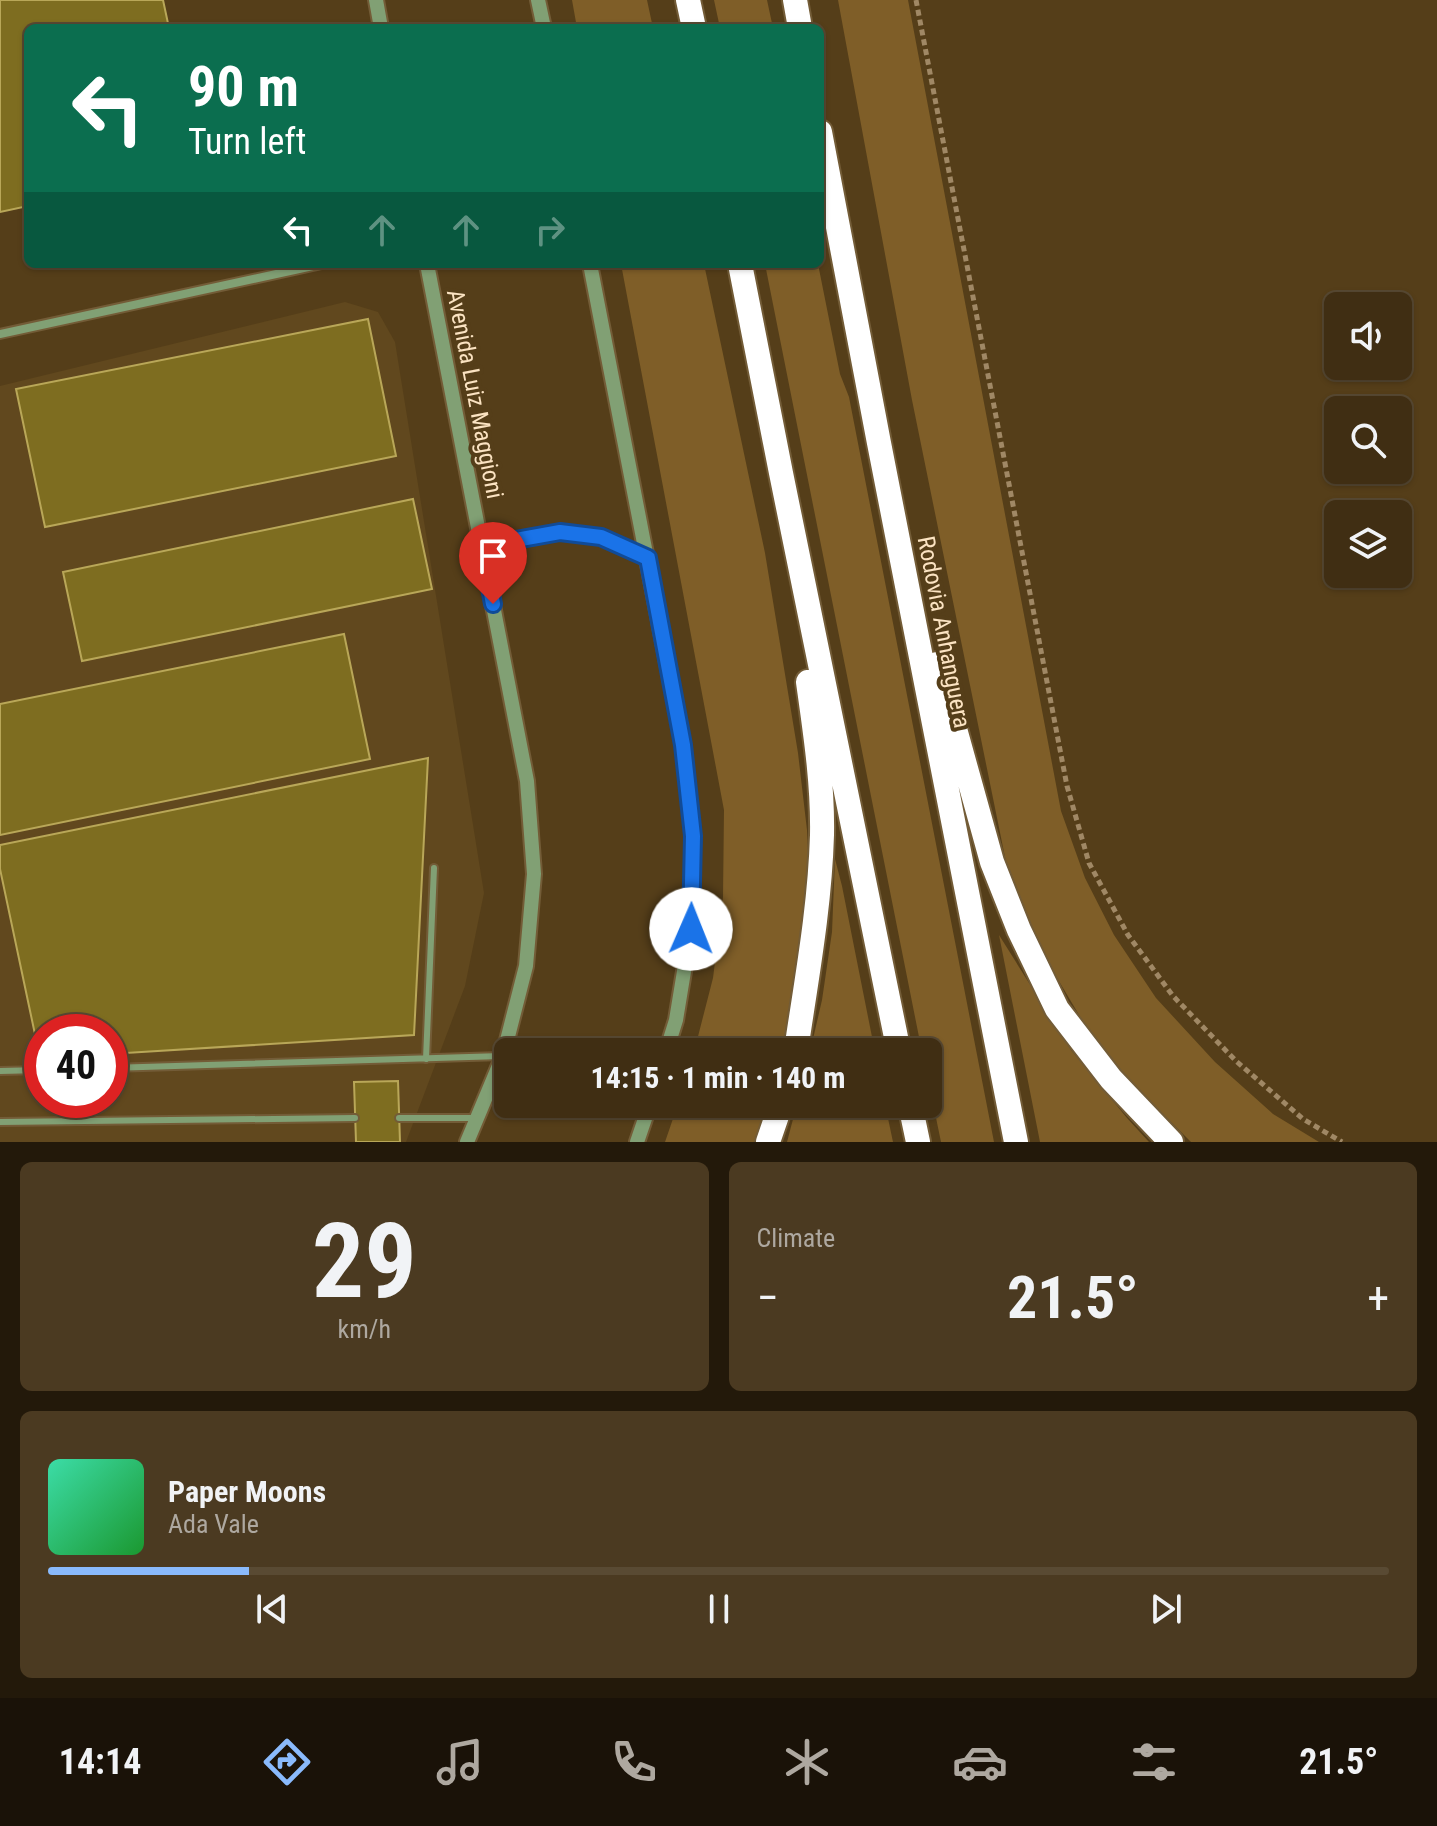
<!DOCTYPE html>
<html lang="en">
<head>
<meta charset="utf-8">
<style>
  :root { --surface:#402e13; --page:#4b3a21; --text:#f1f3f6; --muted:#aea8a0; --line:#594a33; --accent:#8abafc }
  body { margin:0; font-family:"Roboto Condensed",sans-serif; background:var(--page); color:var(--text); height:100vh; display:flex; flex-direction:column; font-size:30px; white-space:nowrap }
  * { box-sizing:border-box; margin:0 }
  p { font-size:26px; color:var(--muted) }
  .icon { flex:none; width:44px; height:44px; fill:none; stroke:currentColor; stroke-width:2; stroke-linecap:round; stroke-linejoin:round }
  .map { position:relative; height:1142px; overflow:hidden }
  .drawer { display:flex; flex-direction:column; gap:20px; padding:20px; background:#23190a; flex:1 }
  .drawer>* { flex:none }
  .top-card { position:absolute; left:24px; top:24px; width:800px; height:244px; border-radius:12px; box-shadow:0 2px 6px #0004,0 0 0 2px var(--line); background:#0b6e4f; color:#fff; overflow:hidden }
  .fabs { position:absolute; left:1324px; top:292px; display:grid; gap:16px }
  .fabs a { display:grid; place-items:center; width:88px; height:88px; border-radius:12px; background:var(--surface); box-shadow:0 2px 6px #0004,0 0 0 2px var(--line); font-size:40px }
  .speed { position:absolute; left:24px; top:1014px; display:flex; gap:16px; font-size:40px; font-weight:700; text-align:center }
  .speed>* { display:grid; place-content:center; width:104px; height:104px; border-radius:50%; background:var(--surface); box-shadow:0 2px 6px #0004,0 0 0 2px var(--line); line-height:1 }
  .speed .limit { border:12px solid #d22; background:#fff; color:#111 }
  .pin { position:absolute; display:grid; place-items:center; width:68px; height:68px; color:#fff; margin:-82px -34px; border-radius:50% 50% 50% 0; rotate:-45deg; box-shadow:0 0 8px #0007 }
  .pin .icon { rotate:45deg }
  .me { position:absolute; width:88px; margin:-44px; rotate:1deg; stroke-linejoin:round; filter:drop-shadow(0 0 6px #0008) }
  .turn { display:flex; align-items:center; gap:28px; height:168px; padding:0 32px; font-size:36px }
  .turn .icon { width:104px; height:104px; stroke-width:2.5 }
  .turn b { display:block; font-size:56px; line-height:68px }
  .lanes { display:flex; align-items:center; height:76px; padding:0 32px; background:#0003; justify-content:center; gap:40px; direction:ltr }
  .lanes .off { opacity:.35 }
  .big { font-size:60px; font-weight:700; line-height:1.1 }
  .drawer .tile { flex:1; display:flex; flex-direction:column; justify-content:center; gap:12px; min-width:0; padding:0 28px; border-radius:12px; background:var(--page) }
  .drawer .dial { align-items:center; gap:0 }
  .dial b { font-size:104px; line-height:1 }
  .song { display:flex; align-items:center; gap:24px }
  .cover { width:96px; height:96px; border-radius:12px; background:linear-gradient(135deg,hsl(160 70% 55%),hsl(130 70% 35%)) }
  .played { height:8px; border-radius:4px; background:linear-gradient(90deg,var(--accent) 15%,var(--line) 15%) }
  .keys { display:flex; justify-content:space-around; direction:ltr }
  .heat { display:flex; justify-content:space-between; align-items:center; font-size:44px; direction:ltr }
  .drawer .tiles { flex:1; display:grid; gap:20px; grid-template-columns:1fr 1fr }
  .tile:last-child { grid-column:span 2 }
  .trip { position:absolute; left:494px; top:1038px; width:448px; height:80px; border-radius:12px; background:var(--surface); box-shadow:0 2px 6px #0004,0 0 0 2px var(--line); font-weight:700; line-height:80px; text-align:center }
  .tab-bar { display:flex; height:128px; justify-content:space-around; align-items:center; background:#1a1208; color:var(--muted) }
  .tab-bar .icon { width:56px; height:56px }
  .tab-bar .active { color:var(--accent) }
  .tab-bar b { font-size:36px; color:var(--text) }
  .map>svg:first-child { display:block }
  .built { fill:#61481e; fill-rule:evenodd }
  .green { fill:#7f5e28 }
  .building { fill:#7e6d20; stroke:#b9a758; stroke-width:2 }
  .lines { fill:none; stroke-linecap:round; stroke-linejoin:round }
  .service-casing { stroke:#735c37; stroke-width:10 }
  .minor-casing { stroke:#735c37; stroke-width:12 }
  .tertiary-casing { stroke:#735c37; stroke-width:18 }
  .motorway-casing { stroke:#735c37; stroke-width:28 }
  .path { stroke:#a08865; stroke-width:5; stroke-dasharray:6 4; stroke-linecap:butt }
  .service { stroke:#81a074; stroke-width:6 }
  .minor { stroke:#81a074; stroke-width:8 }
  .tertiary { stroke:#81a074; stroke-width:14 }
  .motorway { stroke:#fff; stroke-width:24 }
  .route-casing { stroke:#114b97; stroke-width:20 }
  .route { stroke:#1a73e8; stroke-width:14 }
  .labels { text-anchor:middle; stroke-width:8; stroke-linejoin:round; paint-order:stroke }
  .street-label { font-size:24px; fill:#fbe3c2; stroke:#553e19 }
</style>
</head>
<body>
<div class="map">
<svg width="1437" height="1142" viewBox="0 0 1437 1142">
  <rect width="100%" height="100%" fill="#553e19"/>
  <path class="built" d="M 345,302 L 378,312 L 395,342 L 484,893 L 465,986 L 406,1142 L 0,1142 L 0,386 ZM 42,1032 L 110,1032 L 110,1100 L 42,1100 Z"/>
  <path class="green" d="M 572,0 L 647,0 L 653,28 L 577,28 Z
    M 714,0 L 767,0 L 773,28 L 720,28 Z
    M 838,0 L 908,0 L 1061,811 L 1085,878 L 1114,935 L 1156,998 L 1215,1062 L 1273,1114 L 1319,1142 L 1191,1142 L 1129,1080 L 1085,1025 L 1044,956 L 1007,867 L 912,400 Z
    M 621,264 L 704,264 L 765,553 L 798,753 L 807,830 L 810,897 L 798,982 L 783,1052 L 694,1052 L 713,978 L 723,897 L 724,810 Z
    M 765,264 L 818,264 L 840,374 L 849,397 L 994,1142 L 941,1142 L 928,1079 L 928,1052 L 922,1052 Z
    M 835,859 L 842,886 L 875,1052 L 810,1052 L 822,1000 L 832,932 Z
    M 999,935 L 1071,1050 L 1127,1118 L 1149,1142 L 1040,1142 Z
    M 678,1104 L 770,1104 L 759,1142 L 665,1142 Z
    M 797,1104 L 885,1104 L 893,1142 L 787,1142 Z"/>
  <path class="building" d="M 0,0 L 163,0 L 169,28 L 28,28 L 28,206 L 0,212 Z
    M 368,319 L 396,456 L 45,527 L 16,389 Z
    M 413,499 L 432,589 L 82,661 L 63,572 Z
    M 344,634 L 370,759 L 0,835 L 0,704 Z
    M 428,758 L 414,1035 L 110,1054 L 110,1032 L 42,1032 L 42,1058 L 40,1058 L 0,869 L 0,845 Z
    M 398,1081 L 400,1142 L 356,1142 L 354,1082 Z"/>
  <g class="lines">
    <g class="service-casing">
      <path id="service" d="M 426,1059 L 434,868
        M 110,1068 L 502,1056
        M 0,1071 L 42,1070
        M 399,1118 L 476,1118
        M 0,1122 L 355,1118"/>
    </g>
    <g class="minor-casing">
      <path id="minor" d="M 0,334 L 322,264"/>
    </g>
    <g class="tertiary-casing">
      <path id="tertiary" d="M 376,0 L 381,28
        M 538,0 L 544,28
        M 427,264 L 527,781 L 534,874 L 526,966 L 503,1056 L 467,1142
        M 590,264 L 683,745 L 693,836 L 691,929 L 676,1020 L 666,1052
        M 482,546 L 560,532 L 601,537 L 648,558
        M 637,1142 L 650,1104"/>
    </g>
    <g class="motorway-casing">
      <path id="motorway" d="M 688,0 L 694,28
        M 795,0 L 800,28
        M 820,132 L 879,443 L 1016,1142
        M 740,264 L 781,473 L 899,1052
        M 937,664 L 992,862 L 1019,930 L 1057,1009 L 1111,1079 L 1171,1142
        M 794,1052 L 798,1037 C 808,971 820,903 822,835 C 823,784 815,732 808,682
        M 910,1104 L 918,1142
        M 768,1142 L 781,1104"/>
    </g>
    <path class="path" d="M 916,0 L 1067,786 L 1089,863 L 1128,935 L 1173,996 L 1236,1061 L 1303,1119 L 1342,1142"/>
    <use href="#service" class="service"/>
    <use href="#minor" class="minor"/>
    <use href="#tertiary" class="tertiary"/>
    <use href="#motorway" class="motorway"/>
  </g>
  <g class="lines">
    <g class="route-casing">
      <path id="route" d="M 493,604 L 482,546 L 560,532 L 601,537 L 648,558 L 683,745 L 693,836 L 691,929"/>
    </g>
    <use href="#route" class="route"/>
  </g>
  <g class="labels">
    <g class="street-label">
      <text transform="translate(475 394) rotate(79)" y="8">Avenida Luiz Maggioni</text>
      <text transform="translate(944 632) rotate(79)" y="8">Rodovia Anhanguera</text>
    </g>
  </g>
</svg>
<div class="fabs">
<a><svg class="icon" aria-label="sound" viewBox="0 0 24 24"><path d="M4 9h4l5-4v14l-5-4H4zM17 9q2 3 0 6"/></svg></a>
<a><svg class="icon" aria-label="search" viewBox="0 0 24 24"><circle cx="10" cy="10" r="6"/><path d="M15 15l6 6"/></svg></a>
<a><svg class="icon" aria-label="layers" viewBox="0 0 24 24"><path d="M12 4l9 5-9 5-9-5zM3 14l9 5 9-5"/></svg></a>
</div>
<div class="speed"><div class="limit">40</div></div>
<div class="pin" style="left:493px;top:604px;background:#d93025"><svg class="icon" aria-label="arrive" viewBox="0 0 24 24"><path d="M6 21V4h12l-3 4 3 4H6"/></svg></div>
<svg class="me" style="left:691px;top:929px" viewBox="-20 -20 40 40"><circle r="19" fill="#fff"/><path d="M0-13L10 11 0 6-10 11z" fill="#1a73e8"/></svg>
<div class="trip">14:15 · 1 min · 140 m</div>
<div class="top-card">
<div class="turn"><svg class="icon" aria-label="left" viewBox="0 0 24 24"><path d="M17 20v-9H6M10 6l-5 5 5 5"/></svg><div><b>90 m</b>Turn left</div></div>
<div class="lanes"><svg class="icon" aria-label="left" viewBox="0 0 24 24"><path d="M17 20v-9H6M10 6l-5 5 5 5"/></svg><svg class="icon off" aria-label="ahead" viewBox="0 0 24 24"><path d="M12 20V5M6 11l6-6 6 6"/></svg><svg class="icon off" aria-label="ahead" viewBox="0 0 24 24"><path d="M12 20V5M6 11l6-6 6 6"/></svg><svg class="icon off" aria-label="right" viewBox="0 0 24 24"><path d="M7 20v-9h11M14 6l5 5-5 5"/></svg></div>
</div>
</div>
<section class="drawer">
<div class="tiles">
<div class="tile dial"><b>29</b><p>km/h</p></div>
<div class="tile"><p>Climate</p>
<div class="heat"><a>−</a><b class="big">21.5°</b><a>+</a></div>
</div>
<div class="tile">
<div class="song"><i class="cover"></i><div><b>Paper Moons</b><p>Ada Vale</p></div></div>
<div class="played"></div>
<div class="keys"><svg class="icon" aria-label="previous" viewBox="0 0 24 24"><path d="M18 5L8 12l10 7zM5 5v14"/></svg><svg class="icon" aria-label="pause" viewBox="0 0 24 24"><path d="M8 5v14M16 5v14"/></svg><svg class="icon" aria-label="next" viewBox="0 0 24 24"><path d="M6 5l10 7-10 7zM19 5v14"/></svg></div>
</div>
</div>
</section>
<nav class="tab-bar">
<b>14:14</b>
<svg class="icon active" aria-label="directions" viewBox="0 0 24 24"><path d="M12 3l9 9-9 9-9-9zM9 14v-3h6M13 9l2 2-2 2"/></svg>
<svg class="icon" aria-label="music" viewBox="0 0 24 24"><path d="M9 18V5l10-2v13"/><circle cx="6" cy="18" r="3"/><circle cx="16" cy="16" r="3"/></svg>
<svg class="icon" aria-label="phone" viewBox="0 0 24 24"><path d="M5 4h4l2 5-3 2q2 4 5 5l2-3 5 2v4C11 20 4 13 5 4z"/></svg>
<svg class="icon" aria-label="climate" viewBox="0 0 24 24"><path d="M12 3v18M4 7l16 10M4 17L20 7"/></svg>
<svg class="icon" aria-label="car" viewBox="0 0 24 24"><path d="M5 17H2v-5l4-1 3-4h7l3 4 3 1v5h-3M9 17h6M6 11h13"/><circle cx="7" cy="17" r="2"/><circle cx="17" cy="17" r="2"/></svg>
<svg class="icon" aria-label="filters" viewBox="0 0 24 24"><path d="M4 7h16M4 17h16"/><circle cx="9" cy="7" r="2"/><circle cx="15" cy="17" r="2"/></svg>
<b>21.5°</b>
</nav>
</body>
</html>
